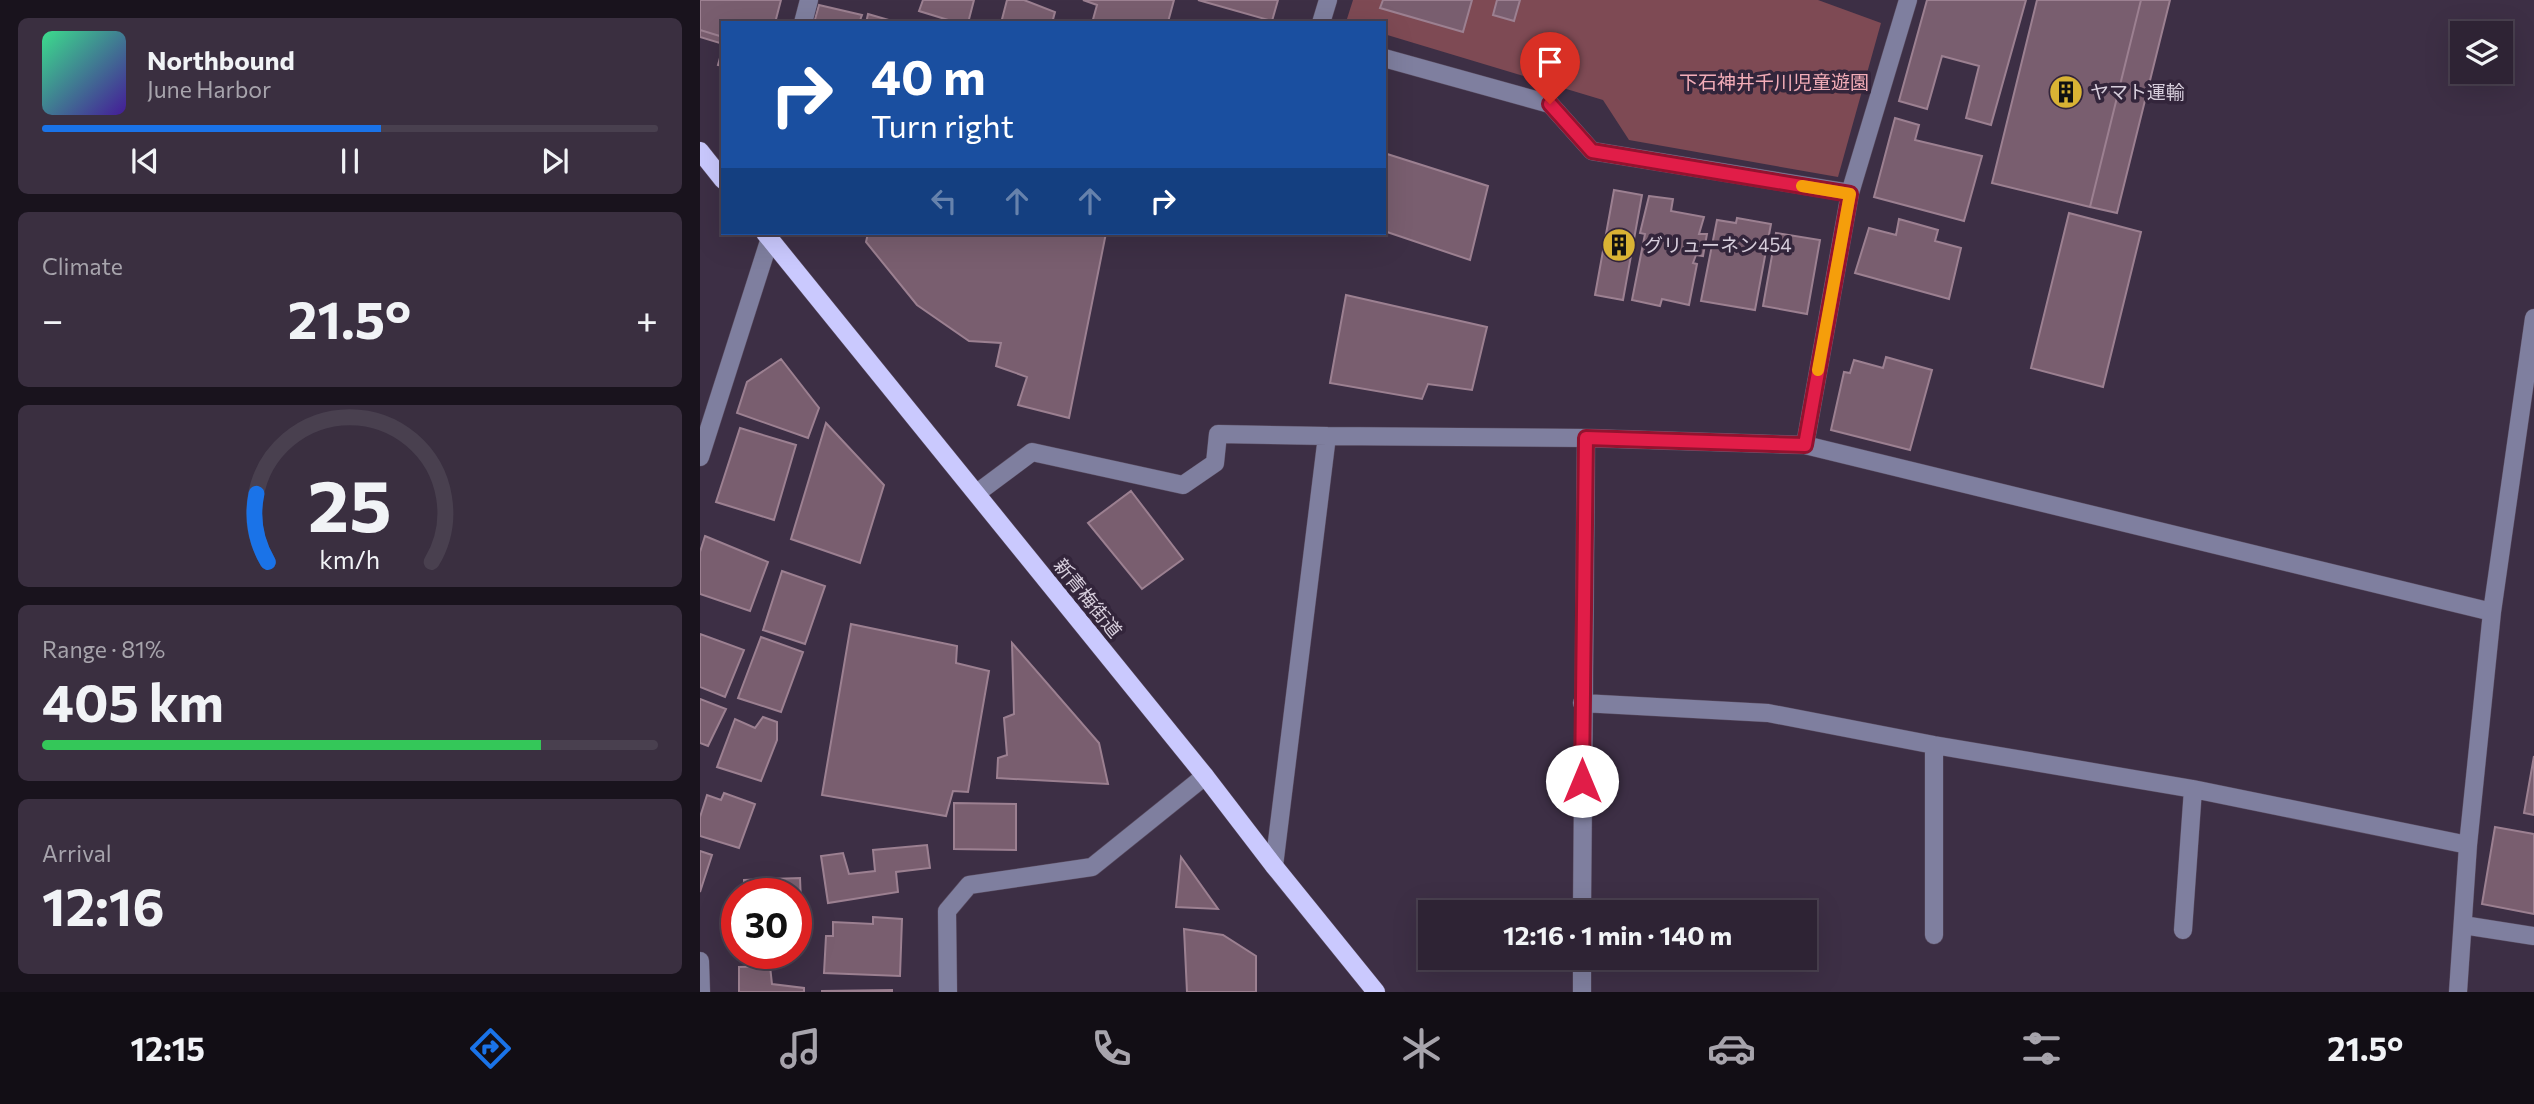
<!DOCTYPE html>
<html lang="en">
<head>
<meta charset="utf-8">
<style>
  :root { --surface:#2e2334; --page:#3a2f40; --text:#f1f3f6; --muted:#a7a4ac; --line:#49404f; --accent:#1a73e8 }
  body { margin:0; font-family:Commissioner,"Noto Sans JP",sans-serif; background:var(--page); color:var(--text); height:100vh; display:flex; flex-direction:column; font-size:26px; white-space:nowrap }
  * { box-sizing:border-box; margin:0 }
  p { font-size:23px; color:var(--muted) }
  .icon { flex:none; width:38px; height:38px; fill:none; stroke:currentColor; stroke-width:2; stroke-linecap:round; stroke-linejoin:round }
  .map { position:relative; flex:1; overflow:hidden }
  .side { display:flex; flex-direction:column; gap:18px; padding:18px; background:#19131d; width:700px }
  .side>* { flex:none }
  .guide { position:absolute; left:21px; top:21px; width:665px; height:214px; border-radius:0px; box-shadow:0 7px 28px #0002,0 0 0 2px var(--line); background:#1a4fa0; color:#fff; overflow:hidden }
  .tools { position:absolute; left:1750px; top:21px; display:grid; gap:14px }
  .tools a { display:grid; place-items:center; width:63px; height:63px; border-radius:0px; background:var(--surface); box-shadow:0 7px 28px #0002,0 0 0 2px var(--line); font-size:35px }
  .speed { position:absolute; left:21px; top:878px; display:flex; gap:14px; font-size:35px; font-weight:700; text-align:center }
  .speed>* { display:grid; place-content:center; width:91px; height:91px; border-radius:50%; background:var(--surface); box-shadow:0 7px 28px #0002,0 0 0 2px var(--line); line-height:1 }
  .speed .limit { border:10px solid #d22; background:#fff; color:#111 }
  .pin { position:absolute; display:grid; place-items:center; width:60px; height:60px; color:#fff; margin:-72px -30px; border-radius:50% 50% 50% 0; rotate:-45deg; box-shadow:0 0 7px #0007 }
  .pin .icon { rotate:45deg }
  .me { position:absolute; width:77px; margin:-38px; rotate:0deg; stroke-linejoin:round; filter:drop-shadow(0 0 5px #0008) }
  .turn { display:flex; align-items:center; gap:24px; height:147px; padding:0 35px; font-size:32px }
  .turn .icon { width:91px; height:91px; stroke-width:2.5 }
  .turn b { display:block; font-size:49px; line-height:60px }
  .lanes { display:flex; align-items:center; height:66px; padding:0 35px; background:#0003; justify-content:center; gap:35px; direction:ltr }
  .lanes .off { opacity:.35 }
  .big { font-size:52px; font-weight:700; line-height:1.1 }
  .side .card { flex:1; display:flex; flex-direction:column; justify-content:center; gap:10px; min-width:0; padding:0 24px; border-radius:10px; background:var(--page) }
  .side .dial { align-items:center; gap:0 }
  .dial svg { height:182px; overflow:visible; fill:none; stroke:var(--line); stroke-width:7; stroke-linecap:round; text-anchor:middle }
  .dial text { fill:var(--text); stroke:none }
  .song { display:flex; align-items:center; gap:21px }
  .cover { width:84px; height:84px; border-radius:10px; background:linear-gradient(135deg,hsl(150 70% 55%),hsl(260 70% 35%)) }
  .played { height:7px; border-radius:4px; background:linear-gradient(90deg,var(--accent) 55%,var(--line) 55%) }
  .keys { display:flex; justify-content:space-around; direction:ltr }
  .heat { display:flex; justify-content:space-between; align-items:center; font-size:38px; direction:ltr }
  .charge { height:10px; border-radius:5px; background:linear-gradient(90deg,#34c759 81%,var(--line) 0) }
  .trip { position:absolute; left:718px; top:900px; width:399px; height:70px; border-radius:0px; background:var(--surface); box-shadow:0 7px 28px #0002,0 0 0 2px var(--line); font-weight:700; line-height:70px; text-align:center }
  .menu { display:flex; height:112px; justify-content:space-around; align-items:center; background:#120e15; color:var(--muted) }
  .menu .icon { width:49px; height:49px }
  .menu .current { color:var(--accent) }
  .menu b { font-size:32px; color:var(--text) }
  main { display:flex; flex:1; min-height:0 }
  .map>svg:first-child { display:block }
  .green { fill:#7e4a54 }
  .building { fill:#795e6f; stroke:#9c8091; stroke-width:2 }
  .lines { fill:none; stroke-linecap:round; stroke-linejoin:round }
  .minor-casing { stroke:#594c60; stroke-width:19 }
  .major-casing { stroke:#594c60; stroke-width:19 }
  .minor { stroke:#7f7f9f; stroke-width:18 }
  .major { stroke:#cac9fe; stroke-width:18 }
  .route-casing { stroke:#92132f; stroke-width:18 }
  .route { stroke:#e11d48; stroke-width:12 }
  .slow { stroke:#f59e0b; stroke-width:12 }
  .labels { text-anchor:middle; stroke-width:7; stroke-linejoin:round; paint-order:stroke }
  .park-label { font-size:19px; fill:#f3adb8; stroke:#33253b }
  .poi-label { font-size:19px; fill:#d7cedc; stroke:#33253b; text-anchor:start }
  .street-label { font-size:19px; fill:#d7cedc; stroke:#33253b }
</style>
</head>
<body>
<main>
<section class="side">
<div class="card">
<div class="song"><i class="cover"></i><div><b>Northbound</b><p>June Harbor</p></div></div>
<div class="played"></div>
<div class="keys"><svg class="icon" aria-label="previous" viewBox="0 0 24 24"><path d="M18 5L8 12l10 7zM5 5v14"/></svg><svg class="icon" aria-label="pause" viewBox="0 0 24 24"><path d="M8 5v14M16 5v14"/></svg><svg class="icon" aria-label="next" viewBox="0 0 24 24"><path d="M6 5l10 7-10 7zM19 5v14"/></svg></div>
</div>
<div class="card"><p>Climate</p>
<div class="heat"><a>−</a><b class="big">21.5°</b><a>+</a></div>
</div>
<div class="card dial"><svg viewBox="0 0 100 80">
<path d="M14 69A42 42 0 1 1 86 69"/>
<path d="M14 69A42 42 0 0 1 9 39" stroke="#1a73e8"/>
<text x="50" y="56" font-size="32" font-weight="700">25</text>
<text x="50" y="72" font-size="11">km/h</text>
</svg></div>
<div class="card"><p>Range · 81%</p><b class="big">405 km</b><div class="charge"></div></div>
<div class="card"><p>Arrival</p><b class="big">12:16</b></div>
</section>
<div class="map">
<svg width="1834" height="992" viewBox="0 0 1834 992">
  <rect width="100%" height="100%" fill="#3d2f45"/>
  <path class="green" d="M 653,0 L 1118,0 L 1181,23 L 1138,177 L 929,140 L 903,100 L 684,34 L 684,23 L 646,22 Z"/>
  <path class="building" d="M 0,0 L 81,0 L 75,23 L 23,23 L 23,37 L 0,30 Z
    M 223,0 L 274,0 L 268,23 L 258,23 L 219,11 Z
    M 307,0 L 324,0 L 355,12 L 352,23 L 301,23 Z
    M 383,0 L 474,0 L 468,22 L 451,23 L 392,23 L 397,5 Z
    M 498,0 L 578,0 L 572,21 Z
    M 683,0 L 772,0 L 763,32 L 680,8 Z
    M 797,0 L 820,0 L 814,21 L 793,15 Z
    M 1227,0 L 1326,0 L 1291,125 L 1266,118 L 1279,66 L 1242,56 L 1227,109 L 1199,101 Z
    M 1337,0 L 1441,0 L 1390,207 L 1292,183 Z
    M 1441,0 L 1470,0 L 1417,213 L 1390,207 Z
    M 119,5 L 162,15 L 159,23 L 114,23 Z
    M 168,14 L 199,23 L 166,23 Z
    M 0,30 L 23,37 L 23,44 L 0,37 Z
    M 23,47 L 23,66 L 18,65 Z
    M 1195,118 L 1219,125 L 1215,140 L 1282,156 L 1264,221 L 1174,197 Z
    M 684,153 L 788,186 L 770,260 L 684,231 Z
    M 914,190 L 942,195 L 923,300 L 895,295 Z
    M 949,196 L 973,199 L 971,211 L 1004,217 L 999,234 L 1007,234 L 1003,256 L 996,255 L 993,263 L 997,264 L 989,305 L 962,299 L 960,306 L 932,300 L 945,234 L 940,233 Z
    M 1369,213 L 1441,232 L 1403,387 L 1331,368 Z
    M 1037,218 L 1071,224 L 1055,310 L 1001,301 L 1017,220 L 1036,223 Z
    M 1199,219 L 1238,230 L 1235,241 L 1261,248 L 1249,299 L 1155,273 L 1169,228 L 1196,235 Z
    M 168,233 L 406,233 L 369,418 L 318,405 L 327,377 L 296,366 L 301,343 L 269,341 L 217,305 L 166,242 Z
    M 1076,233 L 1120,240 L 1107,314 L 1063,306 Z
    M 646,295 L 787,327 L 772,390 L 728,384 L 722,399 L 630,383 Z
    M 1186,357 L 1232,370 L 1210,450 L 1131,430 L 1144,372 L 1150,373 L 1154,360 L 1183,368 Z
    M 81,359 L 119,408 L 108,438 L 37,413 L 47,382 Z
    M 126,423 L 184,485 L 160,563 L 91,539 Z
    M 40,428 L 96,445 L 74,520 L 16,502 Z
    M 431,491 L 483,559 L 442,589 L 388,523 Z
    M 5,536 L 68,562 L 50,611 L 0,594 L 0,552 Z
    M 82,571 L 125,586 L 105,644 L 63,630 Z
    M 151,624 L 257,646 L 256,663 L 289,671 L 268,792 L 253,791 L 246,816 L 122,795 Z
    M 0,634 L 44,650 L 25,697 L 0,687 Z
    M 61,637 L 103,652 L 81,712 L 38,698 Z
    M 312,643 L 399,743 L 408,784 L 297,778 L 298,758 L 307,755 L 304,718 L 314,714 Z
    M 0,699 L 26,709 L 8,746 L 0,743 Z
    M 63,717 L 77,722 L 77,740 L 61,781 L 17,767 L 35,719 L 55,728 Z
    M 1834,756 L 1834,815 L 1824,813 Z
    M 24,793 L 55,804 L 39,848 L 0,836 L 0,817 L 7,795 L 21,800 Z
    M 254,803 L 316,804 L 316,850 L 254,849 Z
    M 1795,827 L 1834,834 L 1834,914 L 1782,904 Z
    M 227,845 L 230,868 L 196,872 L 198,892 L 128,903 L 121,856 L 143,853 L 149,874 L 175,871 L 173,850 Z
    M 0,851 L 12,855 L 0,892 Z
    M 481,857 L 518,909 L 476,907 Z
    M 100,878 L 103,950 L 96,950 L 96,894 L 44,894 L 44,880 Z
    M 34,895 L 37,895 L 36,942 Z
    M 173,917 L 202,919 L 200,976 L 124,973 L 126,936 L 133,936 L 133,922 L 173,924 Z
    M 484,929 L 523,935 L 556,956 L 556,992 L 487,992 Z
    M 70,966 L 72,984 L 104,988 L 104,992 L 39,992 L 39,967 Z
    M 192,990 L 192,992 L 122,992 L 122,991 Z"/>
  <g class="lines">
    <g class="minor-casing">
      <path id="minor" d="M 103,23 L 109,0
        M 621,23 L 628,0
        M 684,58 L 850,104 L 892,151 L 1150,193
        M 1105,445 L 1150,193 L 1208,0
        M 0,457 L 70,238
        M 277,493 L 332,452 L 483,485 L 515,463 L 518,434 L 627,436
        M 882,703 L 1068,713 L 1234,745 L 1493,789 L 1768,845
        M 574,866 L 627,436 L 886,438 L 1105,445 L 1792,612
        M 882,912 L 886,438
        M 1763,925 L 1834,936
        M 1483,930 L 1493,789
        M 1234,935 L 1234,745
        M 0,961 L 1,992
        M 248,992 L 247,911 L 269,885 L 392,867 L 505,776
        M 882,992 L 882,957
        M 1758,992 L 1768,845 L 1792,612 L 1834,318"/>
    </g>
    <g class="major-casing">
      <path id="major" d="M 0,151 L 23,180
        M 65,233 L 505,776 L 574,866 L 676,992"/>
    </g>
    <use href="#minor" class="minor"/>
    <use href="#major" class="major"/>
  </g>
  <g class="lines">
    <g class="route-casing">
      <path id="route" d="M 850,104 L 892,151 L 1150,194 L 1105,445 L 886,438 L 882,781"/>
    </g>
    <use href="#route" class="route"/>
    <path class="slow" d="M 1102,186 L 1150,194 L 1118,370"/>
  </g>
  <defs>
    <g id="building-disc" transform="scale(1.75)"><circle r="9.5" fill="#d9b334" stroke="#33253b"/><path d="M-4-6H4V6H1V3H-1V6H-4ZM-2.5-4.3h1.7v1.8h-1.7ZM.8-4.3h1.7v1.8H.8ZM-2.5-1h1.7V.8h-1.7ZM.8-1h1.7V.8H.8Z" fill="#111"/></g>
  </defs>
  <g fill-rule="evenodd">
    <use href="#building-disc" x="1366" y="92"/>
    <use href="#building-disc" x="919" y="245"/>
  </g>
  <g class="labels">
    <g class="park-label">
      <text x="1074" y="89">下石神井千川児童遊園</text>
    </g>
    <g class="poi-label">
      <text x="1390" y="99">ヤマト運輸</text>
      <text x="944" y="252">グリューネン454</text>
    </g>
    <g class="street-label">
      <text transform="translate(388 598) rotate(51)" y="7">新青梅街道</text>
    </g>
  </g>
</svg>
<div class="tools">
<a><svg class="icon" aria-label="layers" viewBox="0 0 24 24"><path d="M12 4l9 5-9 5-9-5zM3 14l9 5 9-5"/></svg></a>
</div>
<div class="speed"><div class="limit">30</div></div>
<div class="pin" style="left:850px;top:104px;background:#d93025"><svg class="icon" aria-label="arrive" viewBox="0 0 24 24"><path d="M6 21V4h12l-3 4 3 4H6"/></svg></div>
<svg class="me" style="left:882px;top:781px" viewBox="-20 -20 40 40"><circle r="19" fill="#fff"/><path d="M0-13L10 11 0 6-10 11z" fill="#e11d48"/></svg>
<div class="trip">12:16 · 1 min · 140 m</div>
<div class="guide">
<div class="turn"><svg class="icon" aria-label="right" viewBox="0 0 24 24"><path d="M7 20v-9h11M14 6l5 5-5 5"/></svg><div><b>40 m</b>Turn right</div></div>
<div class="lanes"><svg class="icon off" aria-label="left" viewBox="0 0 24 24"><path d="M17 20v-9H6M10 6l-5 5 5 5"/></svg><svg class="icon off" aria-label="ahead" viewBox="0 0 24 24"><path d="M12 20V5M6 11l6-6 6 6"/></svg><svg class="icon off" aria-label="ahead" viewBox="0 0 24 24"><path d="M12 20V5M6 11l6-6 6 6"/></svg><svg class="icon" aria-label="right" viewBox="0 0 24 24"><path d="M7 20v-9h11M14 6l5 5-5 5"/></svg></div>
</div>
</div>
</main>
<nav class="menu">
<b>12:15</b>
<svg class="icon current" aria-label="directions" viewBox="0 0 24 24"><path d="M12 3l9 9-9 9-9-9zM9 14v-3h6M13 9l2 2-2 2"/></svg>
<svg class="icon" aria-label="music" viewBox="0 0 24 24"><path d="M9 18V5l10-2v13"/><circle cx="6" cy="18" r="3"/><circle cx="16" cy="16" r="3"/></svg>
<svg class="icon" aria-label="phone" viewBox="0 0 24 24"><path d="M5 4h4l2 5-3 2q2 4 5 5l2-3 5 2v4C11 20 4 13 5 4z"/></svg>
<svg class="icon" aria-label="climate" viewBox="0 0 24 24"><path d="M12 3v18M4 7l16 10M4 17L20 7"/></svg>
<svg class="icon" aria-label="car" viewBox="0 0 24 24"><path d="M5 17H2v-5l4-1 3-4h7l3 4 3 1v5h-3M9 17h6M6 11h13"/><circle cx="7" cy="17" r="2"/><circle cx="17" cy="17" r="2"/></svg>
<svg class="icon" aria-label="filters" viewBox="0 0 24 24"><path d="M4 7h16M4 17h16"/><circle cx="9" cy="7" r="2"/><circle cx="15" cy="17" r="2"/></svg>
<b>21.5°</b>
</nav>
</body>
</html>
